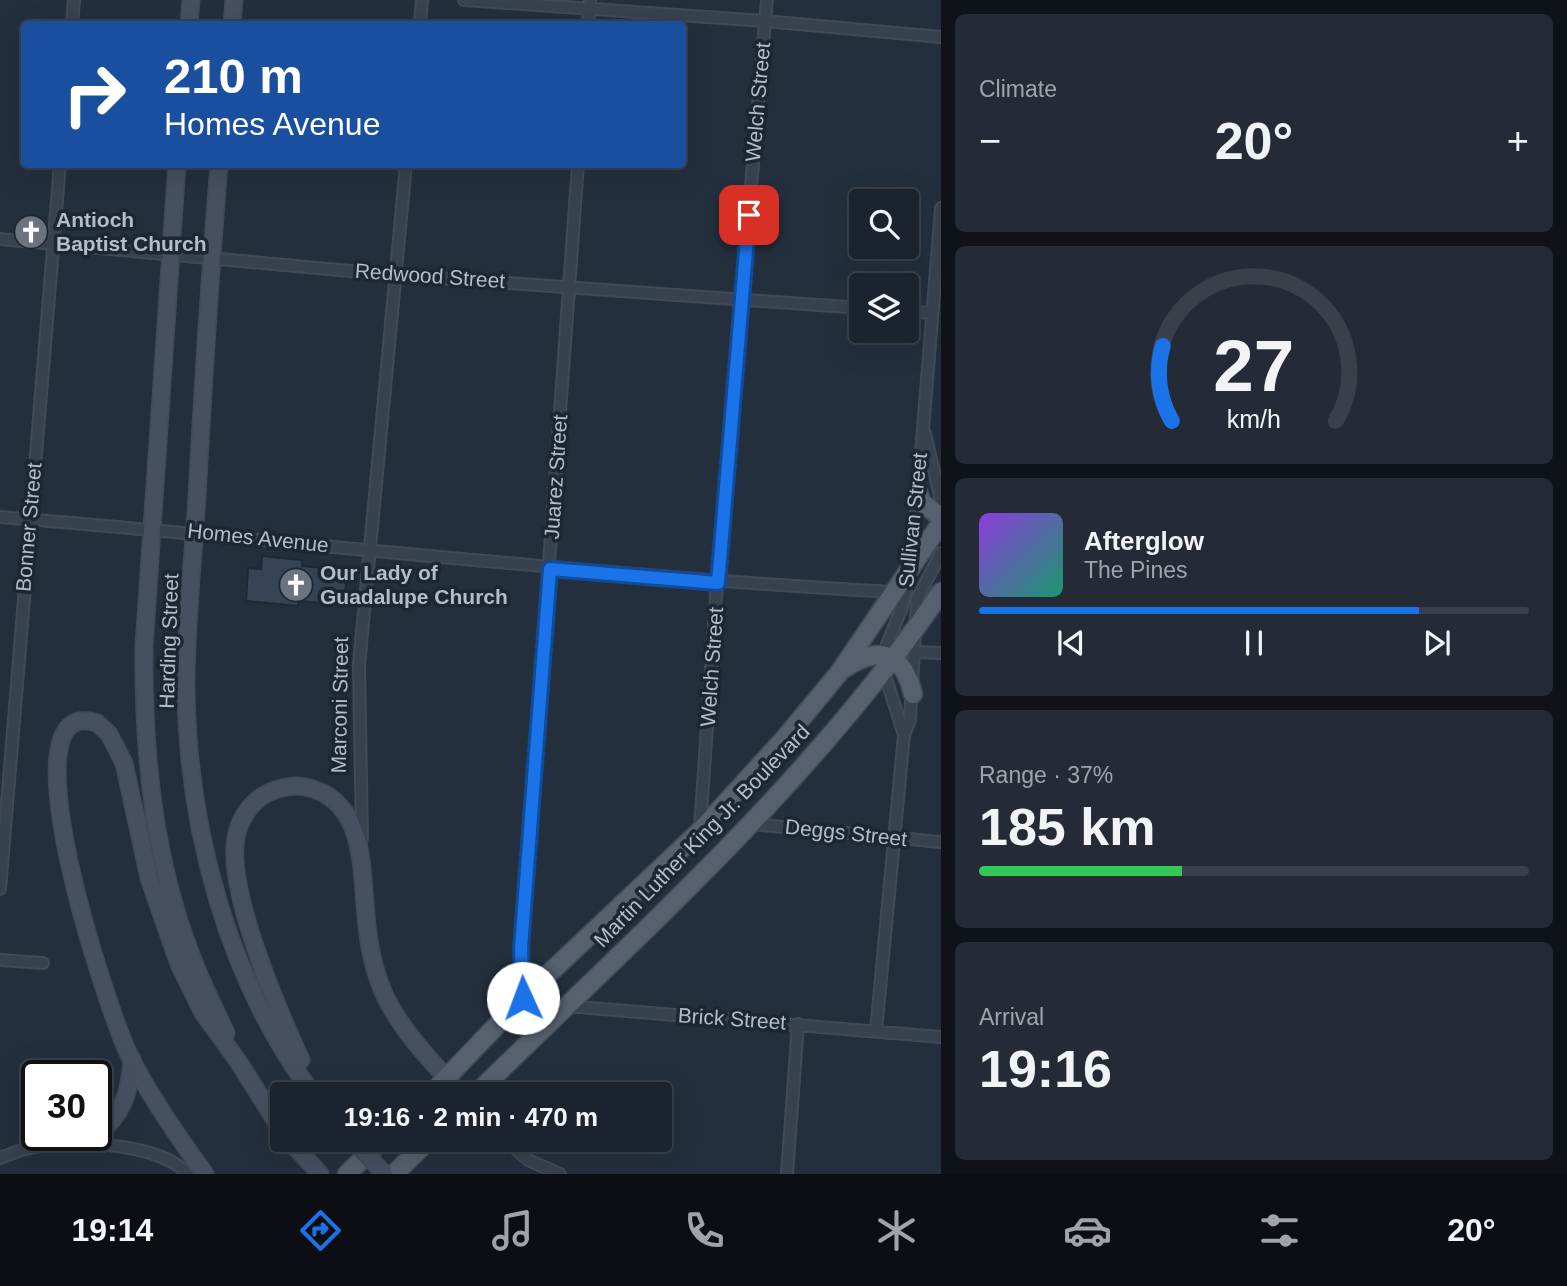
<!DOCTYPE html>
<html lang="en">
<head>
<meta charset="utf-8">
<style>
  :root { --surface:#1b232e; --page:#242b36; --text:#f1f3f6; --muted:#a0a4aa; --line:#39404a; --accent:#1a73e8 }
  body { margin:0; font-family:Helvetica,sans-serif; background:var(--page); color:var(--text); height:100vh; display:flex; flex-direction:column; font-size:26px; white-space:nowrap }
  * { box-sizing:border-box; margin:0 }
  p { font-size:23px; color:var(--muted) }
  .icon { flex:none; width:38px; height:38px; fill:none; stroke:currentColor; stroke-width:2; stroke-linecap:round; stroke-linejoin:round }
  .map { position:relative; flex:1; overflow:hidden }
  .drawer { display:flex; flex-direction:column; gap:14px; padding:14px; background:#0f1319; width:626px }
  .drawer>* { flex:none }
  .banner { position:absolute; left:21px; top:21px; width:665px; height:147px; border-radius:7px; box-shadow:0 7px 28px #0002,0 0 0 2px var(--line); background:#1a4fa0; color:#fff; overflow:hidden }
  .fabs { position:absolute; left:849px; top:189px; display:grid; gap:14px }
  .fabs a { display:grid; place-items:center; width:70px; height:70px; border-radius:7px; background:var(--surface); box-shadow:0 7px 28px #0002,0 0 0 2px var(--line); font-size:35px }
  .speed { position:absolute; left:21px; top:1060px; display:flex; gap:14px; font-size:35px; font-weight:700; text-align:center }
  .speed>* { display:grid; place-content:center; width:91px; height:91px; border-radius:50%; background:var(--surface); box-shadow:0 7px 28px #0002,0 0 0 2px var(--line); line-height:1 }
  .speed .limit { border:4px solid #111; border-radius:10px; background:#fff; color:#111 }
  .pin { position:absolute; display:grid; place-items:center; width:60px; height:60px; color:#fff; margin:-30px; border-radius:14px; box-shadow:0 4px 10px #0006 }
  .me { position:absolute; width:77px; margin:-38px; rotate:358deg; stroke-linejoin:round; filter:drop-shadow(0 0 5px #0008) }
  .turn { display:flex; align-items:center; gap:24px; height:147px; padding:0 28px; font-size:32px }
  .turn .icon { width:91px; height:91px; stroke-width:2.5 }
  .turn b { display:block; font-size:49px; line-height:60px }
  .big { font-size:52px; font-weight:800; line-height:1.1 }
  .drawer .card { flex:1; display:flex; flex-direction:column; justify-content:center; gap:10px; min-width:0; padding:0 24px; border-radius:10px; background:var(--page) }
  .drawer .dial { align-items:center; gap:0 }
  .dial svg { height:182px; overflow:visible; fill:none; stroke:var(--line); stroke-width:7; stroke-linecap:round; text-anchor:middle }
  .dial text { fill:var(--text); stroke:none }
  .song { display:flex; align-items:center; gap:21px }
  .cover { width:84px; height:84px; border-radius:10px; background:linear-gradient(135deg,hsl(270 70% 55%),hsl(160 70% 35%)) }
  .played { height:7px; border-radius:4px; background:linear-gradient(90deg,var(--accent) 80%,var(--line) 80%) }
  .keys { display:flex; justify-content:space-around; direction:ltr }
  .heat { display:flex; justify-content:space-between; align-items:center; font-size:38px; direction:ltr }
  .charge { height:10px; border-radius:5px; background:linear-gradient(90deg,#34c759 37%,var(--line) 0) }
  .trip { position:absolute; left:270px; top:1082px; width:402px; height:70px; border-radius:7px; background:var(--surface); box-shadow:0 7px 28px #0002,0 0 0 2px var(--line); font-weight:800; line-height:70px; text-align:center }
  .tabs { display:flex; height:112px; justify-content:space-around; align-items:center; background:#0b0e12; color:var(--muted) }
  .tabs .icon { width:49px; height:49px }
  .tabs .selected { color:var(--accent) }
  .tabs b { font-size:32px; color:var(--text) }
  main { display:flex; flex:1; min-height:0 }
  .map>svg:first-child { display:block }
  .building { fill:#364354; stroke:#1f2835; stroke-width:2 }
  .lines { fill:none; stroke-linecap:round; stroke-linejoin:round }
  .street-casing { stroke:#414a57; stroke-width:14 }
  .secondary-casing { stroke:#414a57; stroke-width:19 }
  .primary-casing { stroke:#414a57; stroke-width:21 }
  .street { stroke:#38414e; stroke-width:10 }
  .secondary { stroke:#465061; stroke-width:16 }
  .primary { stroke:#56606e; stroke-width:18 }
  .secondary-bridge-casing { stroke:#414a57; stroke-width:19; stroke-linecap:butt }
  .secondary-bridge { stroke:#465061; stroke-width:16 }
  .route-casing { stroke:#114b97; stroke-width:18 }
  .route { stroke:#1a73e8; stroke-width:12 }
  .labels { text-anchor:middle; stroke-width:7; stroke-linejoin:round; paint-order:stroke }
  .street-label { font-size:21px; fill:#b4bcc9; stroke:#1d2633 }
  .poi-label { font-size:21px; font-weight:bold; fill:#b4bcc9; stroke:#1d2633; text-anchor:start }
</style>
</head>
<body>
<main>
<div class="map">
<svg width="941" height="1174" viewBox="0 0 941 1174">
  <rect width="100%" height="100%" fill="#242f3e"/>
  <path class="building" d="M 262,556 L 302,560 L 302,566 L 347,570 L 344,605 L 299,601 L 298,606 L 246,601 L 248,568 L 261,569 Z"/>
  <g class="lines">
    <g class="street-casing">
      <path id="street" d="M 464,0 L 765,21 L 941,37
        M 72,24 L 74,0
        M 420,24 L 422,0
        M 588,24 L 590,0
        M 578,164 L 521,948 L 523,998 L 566,1006 L 941,1037
        M 0,239 L 394,275 L 861,308
        M 906,311 L 930,313
        M 925,434 L 941,500
        M 0,517 C 298,541 595,576 893,592
        M 916,652 L 941,653
        M 904,735 L 884,672 L 883,654 L 901,610 L 912,564 L 941,208
        M 752,824 L 941,842
        M 700,828 L 717,583 L 767,0
        M 362,839 L 359,665 L 406,164
        M 0,889 L 60,164
        M 0,960 L 43,963
        M 876,1031 L 904,735 L 910,720 L 917,599 L 941,553
        M 504,1139 L 528,1160 L 560,1174
        M 0,1158 C 9,1155 17,1151 26,1149 C 64,1138 161,1142 187,1174
        M 787,1174 L 798,1024"/>
    </g>
    <g class="secondary-casing">
      <path id="secondary" d="M 189,24 L 191,0
        M 232,24 L 234,0
        M 177,164 L 144,646 C 143,751 153,856 191,955 C 201,982 214,1007 226,1033
        M 219,164 C 210,275 203,386 197,497 C 193,560 186,623 186,686 C 187,827 228,981 313,1094
        M 301,1060 C 278,1010 226,890 236,837 C 239,822 248,806 261,797 C 273,789 291,784 306,787 C 366,800 361,869 366,915 C 368,942 374,973 386,998 C 404,1034 434,1064 461,1094
        M 96,1135 C 123,1115 130,1092 132,1059
        M 288,1139 L 320,1174
        M 205,1174 C 178,1137 151,1098 130,1057 C 108,1012 0,690 97,723 L 109,734 L 124,763 L 149,878 L 179,964 L 203,1013 L 238,1061 L 282,1131"/>
    </g>
    <g class="primary-casing">
      <path id="primary" d="M 918,492 L 922,503 L 941,517
        M 845,668 C 879,645 903,652 913,694
        M 431,1094 L 523,998 L 700,831 L 785,738 L 839,673 L 941,523
        M 476,1094 C 639,934 812,782 941,592
        M 347,1174 L 383,1139
        M 394,1174 L 430,1139"/>
    </g>
    <use href="#street" class="street"/>
    <use href="#secondary" class="secondary"/>
    <use href="#primary" class="primary"/>
    <g class="secondary-bridge-casing">
      <path id="secondary-bridge" d="M 353,1139 L 384,1174"/>
    </g>
    <use href="#secondary-bridge" class="secondary-bridge"/>
  </g>
  <g class="lines">
    <g class="route-casing">
      <path id="route" d="M 523,998 L 521,948 L 550,569 L 718,583 L 749,215"/>
    </g>
    <use href="#route" class="route"/>
  </g>
  <defs>
    <g id="church-disc" transform="scale(1.75)"><circle r="9.5" fill="#6b7280" stroke="#1d2633"/><path d="M-1.2-6h2.4v3.5h3.3v2.4h-3.3V6h-2.4V-.1h-3.3v-2.4h3.3Z" fill="#fff"/></g>
  </defs>
  <g fill-rule="evenodd">
    <use href="#church-disc" x="31" y="232"/>
    <use href="#church-disc" x="296" y="585"/>
  </g>
  <g class="labels">
    <g class="street-label">
      <text transform="translate(758 102) rotate(-85)" y="7">Welch Street</text>
      <text transform="translate(430 276) rotate(4)" y="7">Redwood Street</text>
      <text transform="translate(556 477) rotate(-86)" y="7">Juarez Street</text>
      <text transform="translate(913 520) rotate(-84)" y="7">Sullivan Street</text>
      <text transform="translate(29 527) rotate(-85)" y="7">Bonner Street</text>
      <text transform="translate(258 538) rotate(6)" y="7">Homes Avenue</text>
      <text transform="translate(169 641) rotate(-88)" y="7">Harding Street</text>
      <text transform="translate(712 667) rotate(-86)" y="7">Welch Street</text>
      <text transform="translate(340 705) rotate(-89)" y="7">Marconi Street</text>
      <text transform="translate(846 833) rotate(6)" y="7">Deggs Street</text>
      <text transform="translate(702 836) rotate(-46)" y="7">Martin Luther King Jr. Boulevard</text>
      <text transform="translate(732 1019) rotate(4)" y="7">Brick Street</text>
    </g>
    <g class="poi-label">
      <text x="56" y="227">Antioch<tspan x="56" dy="24">Baptist Church</tspan></text>
      <text x="320" y="580">Our Lady of<tspan x="320" dy="24">Guadalupe Church</tspan></text>
    </g>
  </g>
</svg>
<div class="fabs">
<a><svg class="icon" aria-label="search" viewBox="0 0 24 24"><circle cx="10" cy="10" r="6"/><path d="M15 15l6 6"/></svg></a>
<a><svg class="icon" aria-label="layers" viewBox="0 0 24 24"><path d="M12 4l9 5-9 5-9-5zM3 14l9 5 9-5"/></svg></a>
</div>
<div class="speed"><div class="limit">30</div></div>
<div class="pin" style="left:749px;top:215px;background:#d93025"><svg class="icon" aria-label="arrive" viewBox="0 0 24 24"><path d="M6 21V4h12l-3 4 3 4H6"/></svg></div>
<svg class="me" style="left:523px;top:998px" viewBox="-20 -20 40 40"><circle r="19" fill="#fff"/><path d="M0-13L10 11 0 6-10 11z" fill="#1a73e8"/></svg>
<div class="trip">19:16 · 2 min · 470 m</div>
<div class="banner">
<div class="turn"><svg class="icon" aria-label="right" viewBox="0 0 24 24"><path d="M7 20v-9h11M14 6l5 5-5 5"/></svg><div><b>210 m</b>Homes Avenue</div></div>
</div>
</div>
<section class="drawer">
<div class="card"><p>Climate</p>
<div class="heat"><a>−</a><b class="big">20°</b><a>+</a></div>
</div>
<div class="card dial"><svg viewBox="0 0 100 80">
<path d="M14 69A42 42 0 1 1 86 69"/>
<path d="M14 69A42 42 0 0 1 10 36" stroke="#1a73e8"/>
<text x="50" y="56" font-size="32" font-weight="700">27</text>
<text x="50" y="72" font-size="11">km/h</text>
</svg></div>
<div class="card">
<div class="song"><i class="cover"></i><div><b>Afterglow</b><p>The Pines</p></div></div>
<div class="played"></div>
<div class="keys"><svg class="icon" aria-label="previous" viewBox="0 0 24 24"><path d="M18 5L8 12l10 7zM5 5v14"/></svg><svg class="icon" aria-label="pause" viewBox="0 0 24 24"><path d="M8 5v14M16 5v14"/></svg><svg class="icon" aria-label="next" viewBox="0 0 24 24"><path d="M6 5l10 7-10 7zM19 5v14"/></svg></div>
</div>
<div class="card"><p>Range · 37%</p><b class="big">185 km</b><div class="charge"></div></div>
<div class="card"><p>Arrival</p><b class="big">19:16</b></div>
</section>
</main>
<nav class="tabs">
<b>19:14</b>
<svg class="icon selected" aria-label="directions" viewBox="0 0 24 24"><path d="M12 3l9 9-9 9-9-9zM9 14v-3h6M13 9l2 2-2 2"/></svg>
<svg class="icon" aria-label="music" viewBox="0 0 24 24"><path d="M9 18V5l10-2v13"/><circle cx="6" cy="18" r="3"/><circle cx="16" cy="16" r="3"/></svg>
<svg class="icon" aria-label="phone" viewBox="0 0 24 24"><path d="M5 4h4l2 5-3 2q2 4 5 5l2-3 5 2v4C11 20 4 13 5 4z"/></svg>
<svg class="icon" aria-label="climate" viewBox="0 0 24 24"><path d="M12 3v18M4 7l16 10M4 17L20 7"/></svg>
<svg class="icon" aria-label="car" viewBox="0 0 24 24"><path d="M5 17H2v-5l4-1 3-4h7l3 4 3 1v5h-3M9 17h6M6 11h13"/><circle cx="7" cy="17" r="2"/><circle cx="17" cy="17" r="2"/></svg>
<svg class="icon" aria-label="filters" viewBox="0 0 24 24"><path d="M4 7h16M4 17h16"/><circle cx="9" cy="7" r="2"/><circle cx="15" cy="17" r="2"/></svg>
<b>20°</b>
</nav>
</body>
</html>
